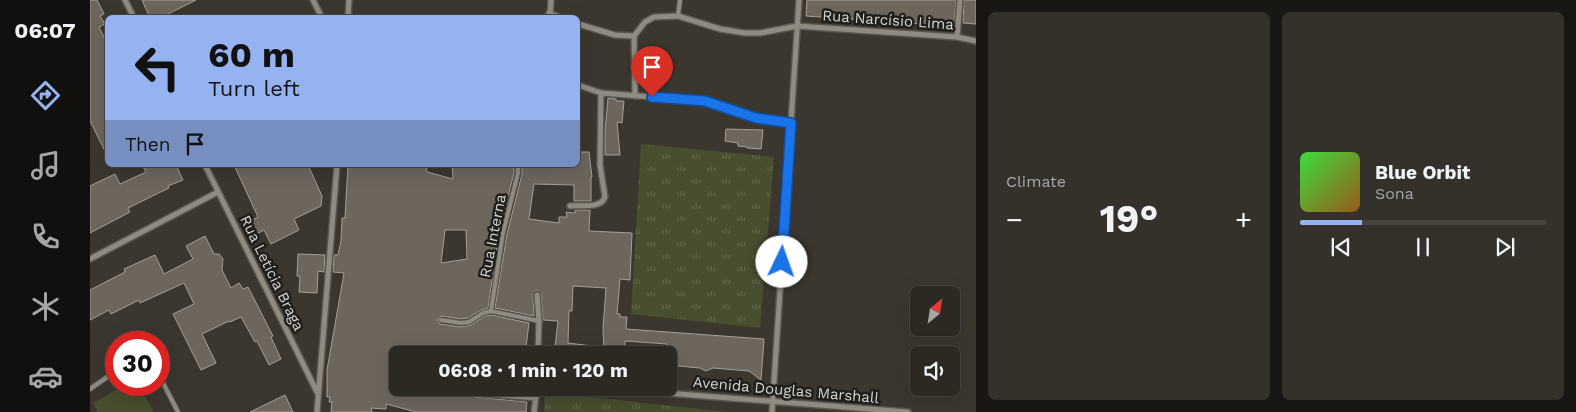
<!DOCTYPE html>
<html lang="en">
<head>
<meta charset="utf-8">
<style>
  :root { --surface:#2c2923; --page:#34312b; --text:#f1f3f6; --muted:#a6a6a6; --line:#484541; --accent:#95b2f1 }
  body { margin:0; font-family:"Work Sans",sans-serif; background:var(--page); color:var(--text); height:100vh; display:flex; flex-direction:column; font-size:19px; white-space:nowrap }
  * { box-sizing:border-box; margin:0 }
  p { font-size:16px; color:var(--muted) }
  .icon { flex:none; width:28px; height:28px; fill:none; stroke:currentColor; stroke-width:2; stroke-linecap:round; stroke-linejoin:round }
  .map { position:relative; flex:1; overflow:hidden }
  .panel { display:flex; flex-direction:column; gap:12px; padding:12px; background:#181713; width:600px }
  .panel>* { flex:none }
  .hud { position:absolute; left:15px; top:15px; width:475px; height:152px; border-radius:8px; box-shadow:0 5px 20px #0002,0 0 0 1px var(--line); background:#95b2f1; color:#111; overflow:hidden }
  .needle { width:32px; rotate:30deg }
  .tools { position:absolute; left:820px; top:286px; display:grid; gap:10px }
  .tools a { display:grid; place-items:center; width:50px; height:50px; border-radius:8px; background:var(--surface); box-shadow:0 5px 20px #0002,0 0 0 1px var(--line); font-size:25px }
  .speed { position:absolute; left:15px; top:331px; display:flex; gap:10px; font-size:25px; font-weight:700; text-align:center }
  .speed>* { display:grid; place-content:center; width:65px; height:65px; border-radius:50%; background:var(--surface); box-shadow:0 5px 20px #0002,0 0 0 1px var(--line); line-height:1 }
  .speed .limit { border:8px solid #d22; background:#fff; color:#111 }
  .pin { position:absolute; display:grid; place-items:center; width:42px; height:42px; color:#fff; margin:-51px -21px; border-radius:50% 50% 50% 0; rotate:-45deg; box-shadow:0 0 5px #0007 }
  .pin .icon { rotate:45deg }
  .me { position:absolute; width:55px; margin:-28px; rotate:3deg; stroke-linejoin:round; filter:drop-shadow(0 0 4px #0008) }
  .turn { display:flex; align-items:center; gap:18px; height:105px; padding:0 20px; font-size:22px }
  .turn .icon { width:65px; height:65px; stroke-width:2.5 }
  .turn b { display:block; font-size:35px; line-height:42px }
  .then { display:flex; align-items:center; height:48px; padding:0 20px; background:#0003; gap:10px; font-size:19px }
  .big { font-size:38px; font-weight:700; line-height:1.1 }
  .panel .card { flex:1; display:flex; flex-direction:column; justify-content:center; gap:8px; min-width:0; padding:0 18px; border-radius:8px; background:var(--page) }
  .song { display:flex; align-items:center; gap:15px }
  .cover { width:60px; height:60px; border-radius:8px; background:linear-gradient(135deg,hsl(120 70% 55%),hsl(30 70% 35%)) }
  .played { height:5px; border-radius:2px; background:linear-gradient(90deg,var(--accent) 25%,var(--line) 25%) }
  .keys { display:flex; justify-content:space-around; direction:ltr }
  .heat { display:flex; justify-content:space-between; align-items:center; font-size:28px; direction:ltr }
  .panel .tiles { flex:1; display:grid; gap:12px; grid-template-columns:repeat(2,1fr) }
  .trip { position:absolute; left:299px; top:346px; width:288px; height:50px; border-radius:8px; background:var(--surface); box-shadow:0 5px 20px #0002,0 0 0 1px var(--line); font-weight:700; line-height:50px; text-align:center }
  main { display:flex; flex:1; min-height:0 }
  .dock { display:flex; flex-direction:column; width:90px; justify-content:space-around; align-items:center; background:#12100e; color:var(--muted) }
  .dock .icon { width:35px; height:35px }
  .dock .on { color:var(--accent) }
  .dock b { font-size:22px; color:var(--text) }
  .map>svg:first-child { display:block }
  .grass { fill:url(#grass-tufts) }
  .pitch { fill:#494e2f }
  .building { fill:#6c665d; stroke:#a69f96; fill-rule:evenodd }
  .lines { fill:none; stroke-linecap:round; stroke-linejoin:round }
  .service-casing { stroke:#58554e; stroke-width:6 }
  .minor-casing { stroke:#58554e; stroke-width:8 }
  .service { stroke:#8f8b81; stroke-width:4 }
  .minor { stroke:#8f8b81; stroke-width:5 }
  .route-casing { stroke:#114b97; stroke-width:12 }
  .route { stroke:#1a73e8; stroke-width:9 }
  .labels { text-anchor:middle; stroke-width:5; stroke-linejoin:round; paint-order:stroke }
  .street-label { font-size:15px; fill:#d6d4cf; stroke:#201f1b }
</style>
</head>
<body>
<main>
<nav class="dock">
<b>06:07</b>
<svg class="icon on" aria-label="directions" viewBox="0 0 24 24"><path d="M12 3l9 9-9 9-9-9zM9 14v-3h6M13 9l2 2-2 2"/></svg>
<svg class="icon" aria-label="music" viewBox="0 0 24 24"><path d="M9 18V5l10-2v13"/><circle cx="6" cy="18" r="3"/><circle cx="16" cy="16" r="3"/></svg>
<svg class="icon" aria-label="phone" viewBox="0 0 24 24"><path d="M5 4h4l2 5-3 2q2 4 5 5l2-3 5 2v4C11 20 4 13 5 4z"/></svg>
<svg class="icon" aria-label="climate" viewBox="0 0 24 24"><path d="M12 3v18M4 7l16 10M4 17L20 7"/></svg>
<svg class="icon" aria-label="car" viewBox="0 0 24 24"><path d="M5 17H2v-5l4-1 3-4h7l3 4 3 1v5h-3M9 17h6M6 11h13"/><circle cx="7" cy="17" r="2"/><circle cx="17" cy="17" r="2"/></svg>
</nav>
<div class="map">
<svg width="886" height="412" viewBox="0 0 886 412">
  <defs>
    <pattern id="grass-tufts" width="24" height="20" patternUnits="userSpaceOnUse" patternTransform="scale(1.25)"><rect width="24" height="20" fill="#494e2f"/><path d="M3 7l-1-3M5 7V3M7 7l1-3M15 17l-1-3M17 17v-4M19 17l1-3" fill="none" stroke="#62674c"/></pattern>
  </defs>
  <rect width="100%" height="100%" fill="#3b372f"/>
  <path class="grass" d="M 551,144 L 684,157 L 670,328 L 541,314 Z
    M 455,392 L 636,412 L 454,412 Z"/>
  <path class="pitch" d="M 35,385 L 48,385 L 64,412 L 8,412 L 3,403 Z"/>
  <path class="building" d="M 0,0 L 7,0 L 14,14 L 10,16 L 15,24 L 9,27 L 18,45 L 18,157 L 0,121 Z
    M 52,0 L 106,0 L 70,18 L 60,18 Z
    M 717,0 L 866,0 L 864,22 L 854,22 L 854,25 L 847,25 L 716,16 Z
    M 874,0 L 886,0 L 886,24 L 873,23 Z
    M 518,98 L 526,99 L 526,101 L 534,101 L 532,123 L 527,122 L 530,155 L 515,155 L 515,131 Z
    M 636,129 L 673,130 L 671,149 L 657,148 L 657,147 L 648,146 L 648,143 L 635,141 Z
    M 488,152 L 499,152 L 502,177 L 501,177 L 501,201 L 484,201 L 484,185 L 444,184 L 439,219 L 469,223 L 469,217 L 477,217 L 476,212 L 485,213 L 485,210 L 500,210 L 499,231 L 542,233 L 540,280 L 530,279 L 527,314 L 530,314 L 530,317 L 537,317 L 536,329 L 674,339 L 671,380 L 659,371 L 623,368 L 616,371 L 610,368 L 578,365 L 577,344 L 535,341 L 534,355 L 514,355 L 513,328 L 516,288 L 483,286 L 482,311 L 479,311 L 478,343 L 510,347 L 509,355 L 464,355 L 468,321 L 453,320 L 451,295 L 448,291 L 445,291 L 443,295 L 444,316 L 405,308 L 417,234 L 432,174 L 432,165 L 488,165 Z
    M 52,165 L 86,165 L 93,180 L 78,186 L 79,188 L 38,208 L 40,212 L 0,233 L 0,186 L 25,174 L 30,184 L 56,172 Z
    M 144,165 L 218,165 L 232,196 L 231,206 L 204,219 L 209,230 L 181,244 L 174,230 L 167,234 L 160,221 L 168,217 Z
    M 258,165 L 336,165 L 337,172 L 363,179 L 362,165 L 424,165 L 424,173 L 409,232 L 398,308 L 391,310 L 378,318 L 371,319 L 351,316 L 347,320 L 350,324 L 371,327 L 381,325 L 395,316 L 401,315 L 439,323 L 435,355 L 308,355 L 308,388 L 384,388 L 382,393 L 385,397 L 437,402 L 436,412 L 326,412 L 296,404 L 296,409 L 281,408 L 282,412 L 241,412 L 242,402 L 239,402 L 240,397 L 237,397 L 237,370 L 254,273 L 243,272 L 244,255 L 248,255 L 251,241 L 252,218 L 255,218 ZM 355,230 L 376,230 L 377,259 L 351,263 Z
    M 115,236 L 124,254 L 129,254 L 133,259 L 132,270 L 141,288 L 149,283 L 153,289 L 158,287 L 183,336 L 181,337 L 191,359 L 179,365 L 167,341 L 165,342 L 151,317 L 140,322 L 139,321 L 112,334 L 126,363 L 111,370 L 83,314 L 104,304 L 94,283 L 50,303 L 49,300 L 21,314 L 19,310 L 0,320 L 0,290 L 35,272 L 34,269 L 65,255 L 74,274 L 103,259 L 96,246 Z
    M 208,254 L 235,255 L 234,272 L 228,271 L 227,293 L 209,292 L 210,277 L 207,276 Z
    M 195,395 L 203,412 L 160,412 Z"/>
  <g class="lines">
    <g class="service-casing">
      <path id="service" d="M 588,16 L 590,0
        M 401,311 L 413,233 L 428,173 L 428,165
        M 351,320 L 371,323 L 379,322 L 393,313 L 401,311 L 449,321
        M 69,375 L 88,412
        M 0,389 L 26,371"/>
    </g>
    <g class="minor-casing">
      <path id="minor" d="M 35,0 L 44,18
        M 223,0 L 232,18
        M 459,13 L 471,18
        M 258,18 L 259,0
        M 460,18 L 461,0
        M 488,24 L 525,35 L 544,36
        M 867,37 L 870,0
        M 488,85 L 511,93 L 615,101 L 666,118 L 701,123
        M 545,96 L 544,36 L 555,22 L 564,17 L 588,16 L 630,29 L 655,33 L 670,33 L 707,26 L 867,37 L 886,41
        M 115,165 L 227,392
        M 480,206 C 491,205 511,209 515,197 L 510,165 L 511,93
        M 0,259 L 128,192
        M 447,295 L 449,321 L 448,355
        M 513,388 L 818,412
        M 386,393 L 446,398
        M 227,412 L 247,165
        M 444,412 L 447,388
        M 682,412 L 709,0"/>
    </g>
    <use href="#service" class="service"/>
    <use href="#minor" class="minor"/>
  </g>
  <g class="lines">
    <g class="route-casing">
      <path id="route" d="M 562,97 L 615,101 L 666,118 L 701,123 L 692,262"/>
    </g>
    <use href="#route" class="route"/>
  </g>
  <g class="labels">
    <g class="street-label">
      <text transform="translate(798 20) rotate(4)" y="5">Rua Narcísio Lima</text>
      <text transform="translate(403 236) rotate(-79)" y="5">Rua Interna</text>
      <text transform="translate(182 273) rotate(64)" y="5">Rua Letícia Braga</text>
      <text transform="translate(696 390) rotate(5)" y="5">Avenida Douglas Marshall</text>
    </g>
  </g>
</svg>
<div class="tools">
<a><svg class="needle" viewBox="-14 -14 28 28"><path d="M0-13l5 13h-10z" fill="#e53935"/><path d="M0 13l5-13h-10z" fill="#a6a6a6"/></svg></a>
<a><svg class="icon" aria-label="sound" viewBox="0 0 24 24"><path d="M4 9h4l5-4v14l-5-4H4zM17 9q2 3 0 6"/></svg></a>
</div>
<div class="speed"><div class="limit">30</div></div>
<div class="pin" style="left:562px;top:97px;background:#d93025"><svg class="icon" aria-label="arrive" viewBox="0 0 24 24"><path d="M6 21V4h12l-3 4 3 4H6"/></svg></div>
<svg class="me" style="left:692px;top:262px" viewBox="-20 -20 40 40"><circle r="19" fill="#fff"/><path d="M0-13L10 11 0 6-10 11z" fill="#1a73e8"/></svg>
<div class="trip">06:08 · 1 min · 120 m</div>
<div class="hud">
<div class="turn"><svg class="icon" aria-label="left" viewBox="0 0 24 24"><path d="M17 20v-9H6M10 6l-5 5 5 5"/></svg><div><b>60 m</b>Turn left</div></div>
<div class="then">Then<svg class="icon" aria-label="arrive" viewBox="0 0 24 24"><path d="M6 21V4h12l-3 4 3 4H6"/></svg></div>
</div>
</div>
<section class="panel">
<div class="tiles">
<div class="card"><p>Climate</p>
<div class="heat"><a>−</a><b class="big">19°</b><a>+</a></div>
</div>
<div class="card">
<div class="song"><i class="cover"></i><div><b>Blue Orbit</b><p>Sona</p></div></div>
<div class="played"></div>
<div class="keys"><svg class="icon" aria-label="previous" viewBox="0 0 24 24"><path d="M18 5L8 12l10 7zM5 5v14"/></svg><svg class="icon" aria-label="pause" viewBox="0 0 24 24"><path d="M8 5v14M16 5v14"/></svg><svg class="icon" aria-label="next" viewBox="0 0 24 24"><path d="M6 5l10 7-10 7zM19 5v14"/></svg></div>
</div>
</div>
</section>
</main>
</body>
</html>
